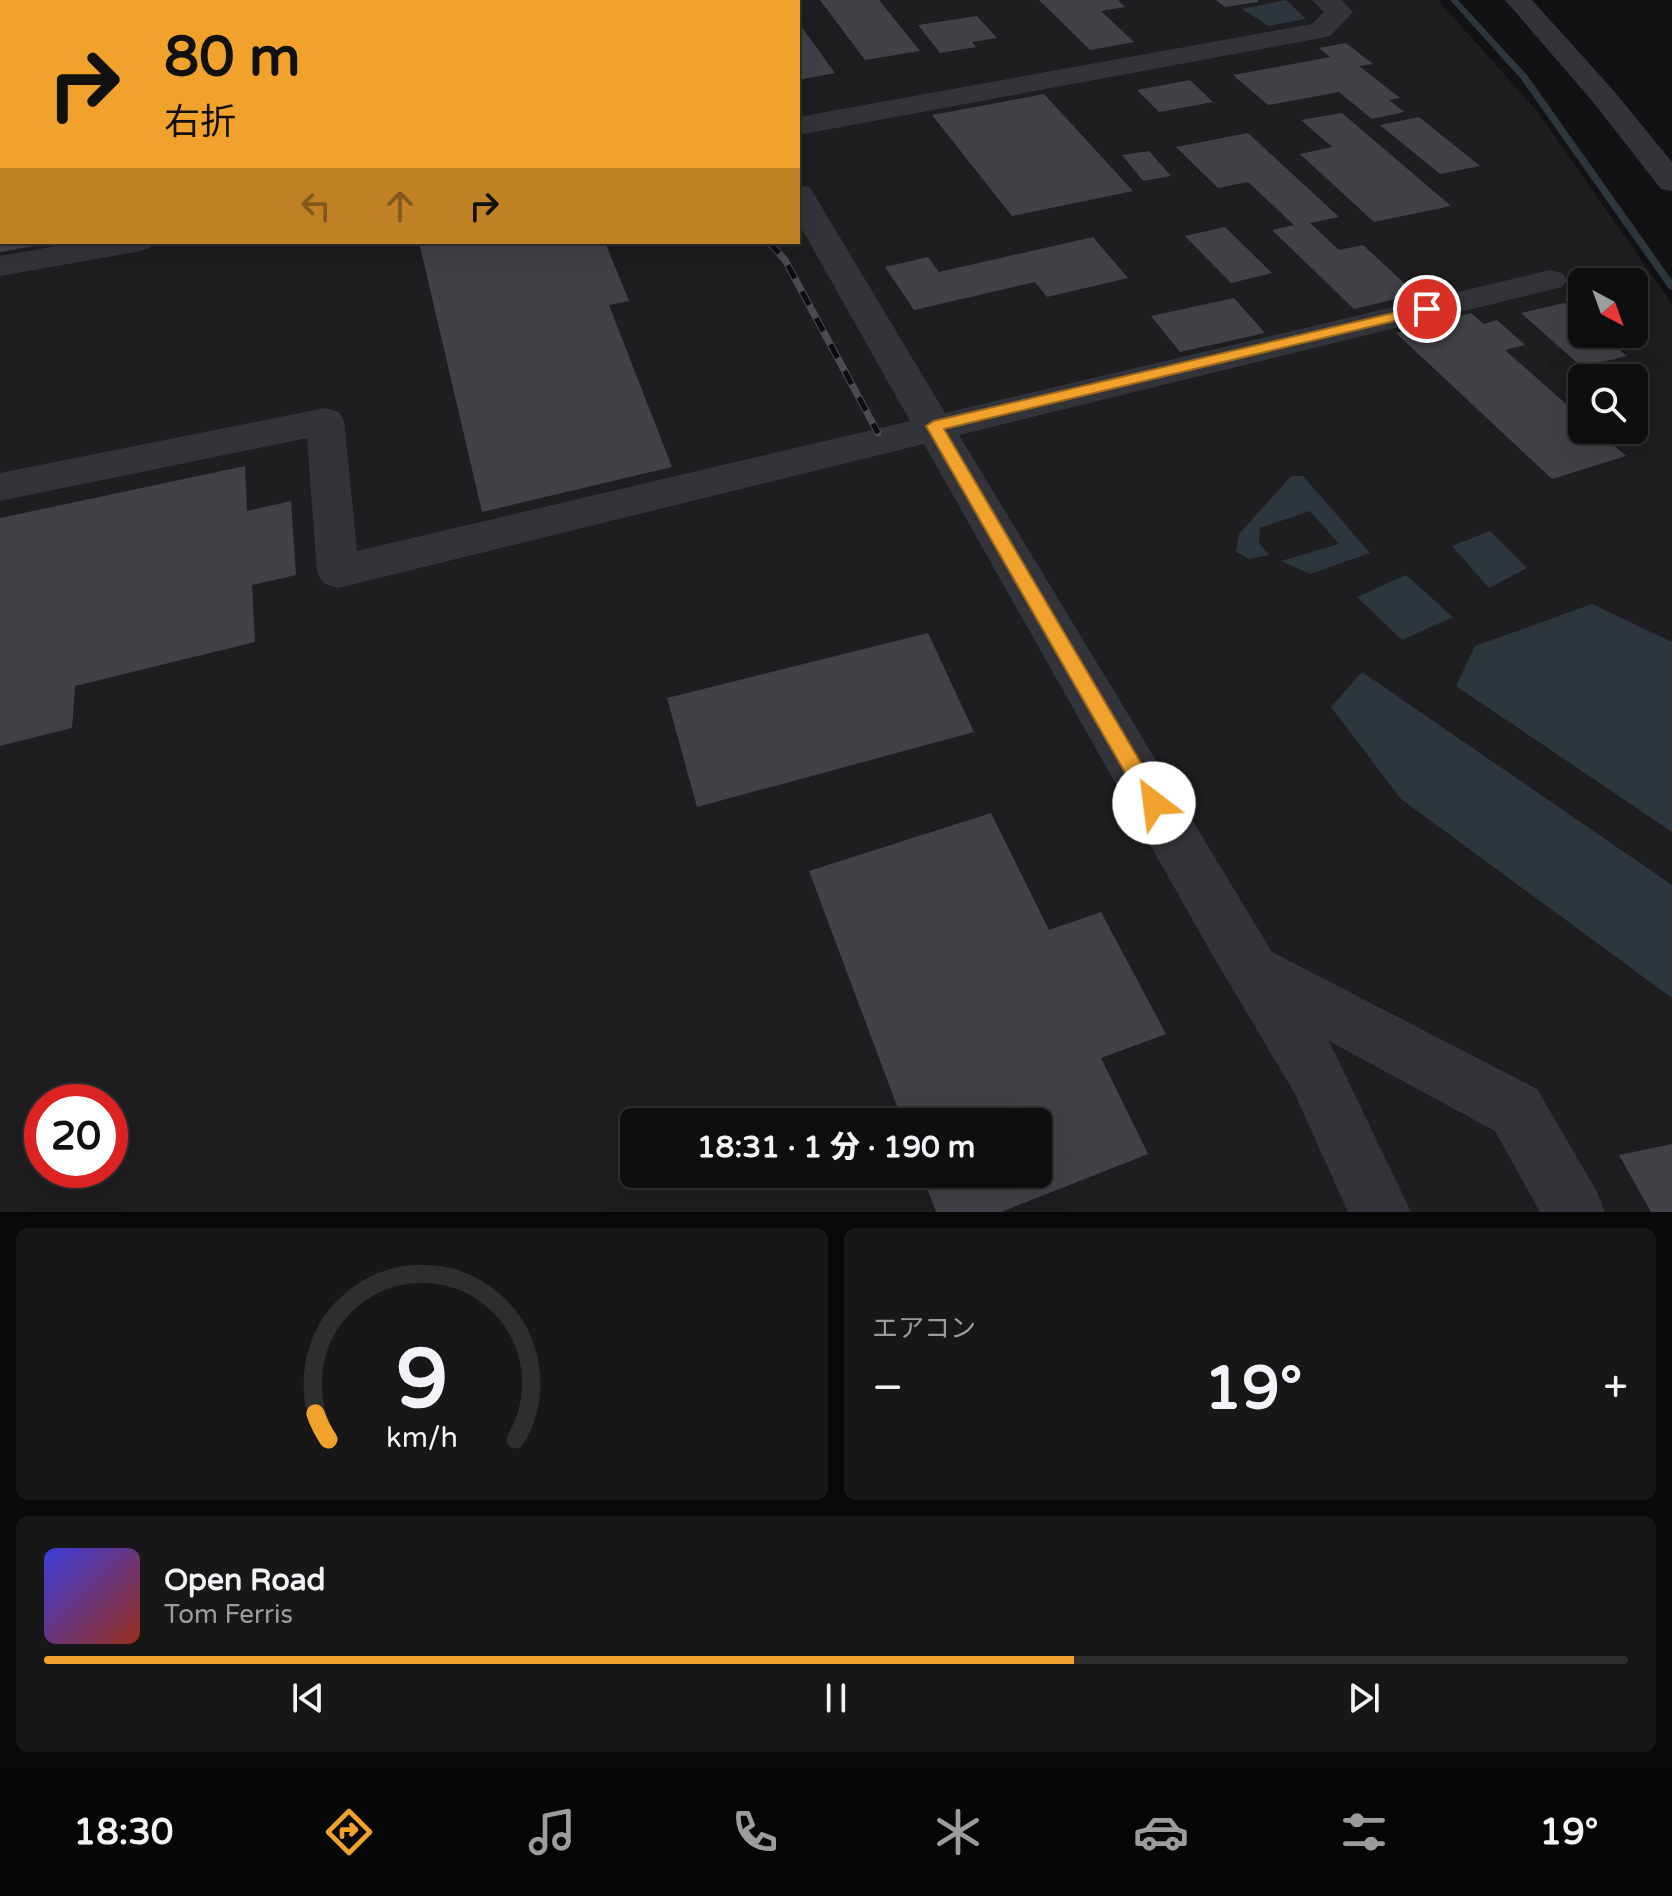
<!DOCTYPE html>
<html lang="ja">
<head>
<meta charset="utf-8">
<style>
  :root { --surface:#0e0e0f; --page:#171718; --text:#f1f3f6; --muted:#9b9c9e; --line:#2e2e2f; --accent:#f0a22d }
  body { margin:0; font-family:"Varela Round","Noto Sans JP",sans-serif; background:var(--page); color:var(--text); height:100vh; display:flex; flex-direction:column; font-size:30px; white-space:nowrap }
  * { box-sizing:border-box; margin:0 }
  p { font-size:26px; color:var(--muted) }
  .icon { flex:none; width:44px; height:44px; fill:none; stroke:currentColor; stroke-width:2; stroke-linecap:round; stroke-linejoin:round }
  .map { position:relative; height:1212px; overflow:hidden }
  .panel { display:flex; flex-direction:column; gap:16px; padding:16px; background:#080808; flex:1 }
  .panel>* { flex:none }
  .guide { position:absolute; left:0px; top:0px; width:800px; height:244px; box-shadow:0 8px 32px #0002,0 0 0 2px var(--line); background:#f0a22d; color:#111; overflow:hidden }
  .needle { width:52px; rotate:139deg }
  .controls { position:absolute; left:1568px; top:268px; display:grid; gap:16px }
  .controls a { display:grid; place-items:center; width:80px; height:80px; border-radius:12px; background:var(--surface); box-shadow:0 8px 32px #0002,0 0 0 2px var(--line); font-size:40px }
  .speed { position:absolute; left:24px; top:1084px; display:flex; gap:16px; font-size:40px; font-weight:700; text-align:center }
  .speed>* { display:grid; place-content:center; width:104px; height:104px; border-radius:50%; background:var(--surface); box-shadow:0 8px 32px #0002,0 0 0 2px var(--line); line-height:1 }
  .speed .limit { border:12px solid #d22; background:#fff; color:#111 }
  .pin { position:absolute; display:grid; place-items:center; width:68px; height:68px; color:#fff; margin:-34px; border:4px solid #fff; border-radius:50%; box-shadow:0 2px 8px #0007 }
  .me { position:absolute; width:88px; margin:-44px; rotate:330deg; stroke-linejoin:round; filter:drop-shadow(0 0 6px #0008) }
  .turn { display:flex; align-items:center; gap:28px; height:168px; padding:0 32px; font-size:36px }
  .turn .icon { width:104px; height:104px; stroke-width:2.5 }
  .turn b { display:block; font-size:56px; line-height:68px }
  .lanes { display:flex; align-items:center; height:76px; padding:0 32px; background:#0003; justify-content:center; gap:40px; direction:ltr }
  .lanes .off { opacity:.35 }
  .big { font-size:60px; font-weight:800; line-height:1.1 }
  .panel .widget { flex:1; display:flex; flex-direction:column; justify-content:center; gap:12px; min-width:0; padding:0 28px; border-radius:12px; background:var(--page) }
  .panel .dial { align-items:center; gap:0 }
  .dial svg { height:208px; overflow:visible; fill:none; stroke:var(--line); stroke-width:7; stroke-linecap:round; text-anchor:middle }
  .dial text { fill:var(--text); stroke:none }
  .song { display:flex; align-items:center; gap:24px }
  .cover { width:96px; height:96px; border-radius:12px; background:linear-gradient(135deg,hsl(240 70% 55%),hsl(10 70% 35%)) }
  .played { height:8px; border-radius:4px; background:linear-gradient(90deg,var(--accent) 65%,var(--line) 65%) }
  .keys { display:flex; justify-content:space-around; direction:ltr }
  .heat { display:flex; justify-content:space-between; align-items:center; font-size:44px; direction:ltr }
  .panel .tiles { flex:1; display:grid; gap:16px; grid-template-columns:1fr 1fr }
  .widget:last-child { grid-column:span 2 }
  .trip { position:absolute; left:620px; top:1108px; width:432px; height:80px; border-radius:12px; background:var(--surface); box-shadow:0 8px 32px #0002,0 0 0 2px var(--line); font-weight:800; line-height:80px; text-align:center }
  .dock { display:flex; height:128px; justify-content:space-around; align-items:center; background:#060606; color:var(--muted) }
  .dock .icon { width:56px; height:56px }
  .dock .on { color:var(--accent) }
  .dock b { font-size:36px; color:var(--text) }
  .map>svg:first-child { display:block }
  .built { fill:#1e1e21; fill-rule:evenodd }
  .water { fill:#2c363c }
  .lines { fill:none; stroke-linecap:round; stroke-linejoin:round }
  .stream { fill:#2c363c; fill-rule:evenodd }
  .building { fill:#414247 }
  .minor { fill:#333439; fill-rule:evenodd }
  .rail-far1-casing { stroke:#4a4c52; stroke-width:6 }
  .rail-casing { stroke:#4a4c52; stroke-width:7 }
  .rail-far1 { stroke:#0d0d0f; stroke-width:4; stroke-dasharray:12; stroke-linecap:butt }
  .rail { stroke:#0d0d0f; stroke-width:5; stroke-dasharray:15; stroke-linecap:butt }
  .route { fill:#f0a22d; stroke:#9c691d; stroke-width:2 }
</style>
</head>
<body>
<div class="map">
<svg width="1672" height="1212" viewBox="0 0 1672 1212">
  <rect width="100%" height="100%" fill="#121214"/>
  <path class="built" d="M 0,0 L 1438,0 L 1537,111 L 1672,304 L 1672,1212 L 0,1212 ZM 2,2 L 798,2 L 798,242 L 2,242 ZM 1582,282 L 1634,282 L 1634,334 L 1582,334 ZM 1582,378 L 1634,378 L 1634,430 L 1582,430 ZM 42,1102 L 110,1102 L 110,1170 L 42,1170 ZM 634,1122 L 1038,1122 L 1038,1174 L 634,1174 Z"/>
  <path class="water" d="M 1286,0 L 1306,19 L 1269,26 L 1242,9 Z
    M 1291,476 L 1303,476 L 1370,553 L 1310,574 L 1281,561 L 1339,544 L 1310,511 L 1260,528 L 1259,543 L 1269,555 L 1249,559 L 1236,552 L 1239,534 Z
    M 1490,531 L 1527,568 L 1489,588 L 1452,546 Z
    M 1406,575 L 1453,617 L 1402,640 L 1357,597 Z
    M 1592,604 L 1672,642 L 1672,832 L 1456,686 L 1475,646 Z
    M 1362,672 L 1672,885 L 1672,998 L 1401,799 L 1331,707 Z"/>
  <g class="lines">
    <path class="stream" d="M 1450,0 L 1458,0 L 1527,75 L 1672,280 L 1672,290 L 1669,289 L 1521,79 Z"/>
  </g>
  <path class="building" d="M 820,0 L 879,0 L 920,51 L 865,60 Z
    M 1039,0 L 1118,0 L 1125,7 L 1101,11 L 1134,42 L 1090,50 Z
    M 1216,0 L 1258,0 L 1258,2 L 1225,7 Z
    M 977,16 L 997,38 L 972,42 L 976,47 L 940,53 L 918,25 Z
    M 798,22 L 835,73 L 798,80 Z
    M 1346,43 L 1373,64 L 1359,66 L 1400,98 L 1389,100 L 1404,112 L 1372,119 L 1339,92 L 1268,105 L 1233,75 L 1330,57 L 1319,48 Z
    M 1190,80 L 1213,102 L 1159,112 L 1137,90 Z
    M 1044,94 L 1133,191 L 1012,216 L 932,115 Z
    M 1342,113 L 1451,206 L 1374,222 L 1300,154 L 1332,147 L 1301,120 Z
    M 1419,117 L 1480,166 L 1440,174 L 1380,125 Z
    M 1248,133 L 1339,217 L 1310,223 L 1339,250 L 1363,245 L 1416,294 L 1354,309 L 1272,230 L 1294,225 L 1248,182 L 1218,188 L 1176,147 Z
    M 1149,151 L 1171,176 L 1143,181 L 1122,155 Z
    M 1225,227 L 1272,273 L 1231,283 L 1185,236 Z
    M 1093,237 L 1128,278 L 1047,297 L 1035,282 L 914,310 L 885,267 L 928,257 L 939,272 Z
    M 0,242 L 46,242 L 46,244 L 0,252 Z
    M 419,242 L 605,242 L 629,301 L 609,305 L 672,467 L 482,512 Z
    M 1234,298 L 1265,333 L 1180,352 L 1151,316 Z
    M 1564,303 L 1582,318 L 1582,334 L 1600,334 L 1627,356 L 1582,367 L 1521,313 Z
    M 1471,313 L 1484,324 L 1497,320 L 1525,345 L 1505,350 L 1582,418 L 1582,430 L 1596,430 L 1626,456 L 1552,479 L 1396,333 Z
    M 245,466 L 247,511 L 291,501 L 296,575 L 252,585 L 255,642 L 75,686 L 72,728 L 0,746 L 0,518 Z
    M 928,633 L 974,732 L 697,807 L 667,698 Z
    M 991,813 L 1049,930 L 1101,912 L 1166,1034 L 1101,1058 L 1148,1154 L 1001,1212 L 936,1212 L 922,1174 L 1038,1174 L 1038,1122 L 903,1122 L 809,871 Z
    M 1672,1144 L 1672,1212 L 1651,1212 L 1619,1155 Z"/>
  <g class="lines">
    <path class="minor" d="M 668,0 L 694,0 L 695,2 L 669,2 Z
      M 1312,0 L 1341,0 L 1353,12 L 1330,36 L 1321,38 L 798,135 L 798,117 L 1312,24 L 1324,12 Z
      M 1505,0 L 1532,0 L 1613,90 L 1672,162 L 1672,191 L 1661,189 L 1593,102 Z
      M 798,185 L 809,187 L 814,194 L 945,413 L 1550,270 L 1562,273 L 1567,280 L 1562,287 L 959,435 L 1272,952 L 1537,1089 L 1596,1190 L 1605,1212 L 1540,1212 L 1495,1131 L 1329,1041 L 1411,1212 L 1348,1212 L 1294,1092 L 1213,956 L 924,444 L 338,588 L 323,583 L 317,572 L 307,438 L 0,501 L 0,473 L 325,408 L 339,412 L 344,421 L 357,551 L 910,421 L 798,222 Z
      M 79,242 L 153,242 L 148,249 L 136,252 L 0,276 L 0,256 Z"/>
    <g class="rail-far1-casing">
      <path id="rail-far1" d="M 401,0 L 406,2"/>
    </g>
    <g class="rail-casing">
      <path id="rail" d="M 769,242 L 785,260 L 878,433"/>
    </g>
    <use href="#rail-far1" class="rail-far1"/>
    <use href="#rail" class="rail"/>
  </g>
  <path class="route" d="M 1427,305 L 1432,306 L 1432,312 L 944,429 L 1161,797 L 1164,803 L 1161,809 L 1154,812 L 1146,809 L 926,426 L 934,421 Z"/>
</svg>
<div class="controls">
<a><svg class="needle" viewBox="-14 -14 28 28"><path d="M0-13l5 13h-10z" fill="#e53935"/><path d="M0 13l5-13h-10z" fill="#9b9c9e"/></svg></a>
<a><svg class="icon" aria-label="search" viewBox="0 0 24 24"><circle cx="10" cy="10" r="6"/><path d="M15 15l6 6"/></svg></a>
</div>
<div class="speed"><div class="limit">20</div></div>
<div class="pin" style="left:1427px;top:309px;background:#d93025"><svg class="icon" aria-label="arrive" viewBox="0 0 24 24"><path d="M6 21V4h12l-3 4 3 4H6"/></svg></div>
<svg class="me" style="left:1154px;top:803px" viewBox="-20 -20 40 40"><circle r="19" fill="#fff"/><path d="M0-13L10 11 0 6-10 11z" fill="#f0a22d"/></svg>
<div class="trip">18:31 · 1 分 · 190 m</div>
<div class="guide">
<div class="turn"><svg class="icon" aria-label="right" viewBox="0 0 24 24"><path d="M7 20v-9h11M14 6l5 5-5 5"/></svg><div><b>80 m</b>右折</div></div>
<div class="lanes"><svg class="icon off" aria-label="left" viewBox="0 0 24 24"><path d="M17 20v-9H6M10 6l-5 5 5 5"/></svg><svg class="icon off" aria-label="ahead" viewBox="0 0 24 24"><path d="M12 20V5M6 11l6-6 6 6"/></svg><svg class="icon" aria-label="right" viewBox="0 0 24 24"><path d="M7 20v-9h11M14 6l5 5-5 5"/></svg></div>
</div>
</div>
<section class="panel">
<div class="tiles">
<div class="widget dial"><svg viewBox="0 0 100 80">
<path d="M14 69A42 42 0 1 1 86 69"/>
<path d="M14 69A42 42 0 0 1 9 59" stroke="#f0a22d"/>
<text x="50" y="56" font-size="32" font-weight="700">9</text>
<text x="50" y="72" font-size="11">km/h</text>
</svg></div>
<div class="widget"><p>エアコン</p>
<div class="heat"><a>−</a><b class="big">19°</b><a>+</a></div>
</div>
<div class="widget">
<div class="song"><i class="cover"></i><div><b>Open Road</b><p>Tom Ferris</p></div></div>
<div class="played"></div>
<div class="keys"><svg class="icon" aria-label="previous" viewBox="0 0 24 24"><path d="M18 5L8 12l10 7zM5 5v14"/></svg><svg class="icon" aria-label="pause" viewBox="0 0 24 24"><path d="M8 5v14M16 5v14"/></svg><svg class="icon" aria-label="next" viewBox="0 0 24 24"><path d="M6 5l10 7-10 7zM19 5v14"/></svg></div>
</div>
</div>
</section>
<nav class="dock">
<b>18:30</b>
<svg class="icon on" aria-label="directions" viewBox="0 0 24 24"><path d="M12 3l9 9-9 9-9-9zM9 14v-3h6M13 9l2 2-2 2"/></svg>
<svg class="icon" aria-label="music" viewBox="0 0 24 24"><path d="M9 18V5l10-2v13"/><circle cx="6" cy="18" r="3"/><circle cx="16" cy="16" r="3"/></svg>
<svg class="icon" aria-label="phone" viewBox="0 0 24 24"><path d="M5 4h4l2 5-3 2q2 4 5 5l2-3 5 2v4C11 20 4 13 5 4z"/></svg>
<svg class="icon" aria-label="climate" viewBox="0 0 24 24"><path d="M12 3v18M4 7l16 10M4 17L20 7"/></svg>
<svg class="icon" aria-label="car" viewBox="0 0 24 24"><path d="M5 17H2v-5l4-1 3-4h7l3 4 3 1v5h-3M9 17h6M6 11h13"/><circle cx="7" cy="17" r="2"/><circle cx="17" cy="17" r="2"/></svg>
<svg class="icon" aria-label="filters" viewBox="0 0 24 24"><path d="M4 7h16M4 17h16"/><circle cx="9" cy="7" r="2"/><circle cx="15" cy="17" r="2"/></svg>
<b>19°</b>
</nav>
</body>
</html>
